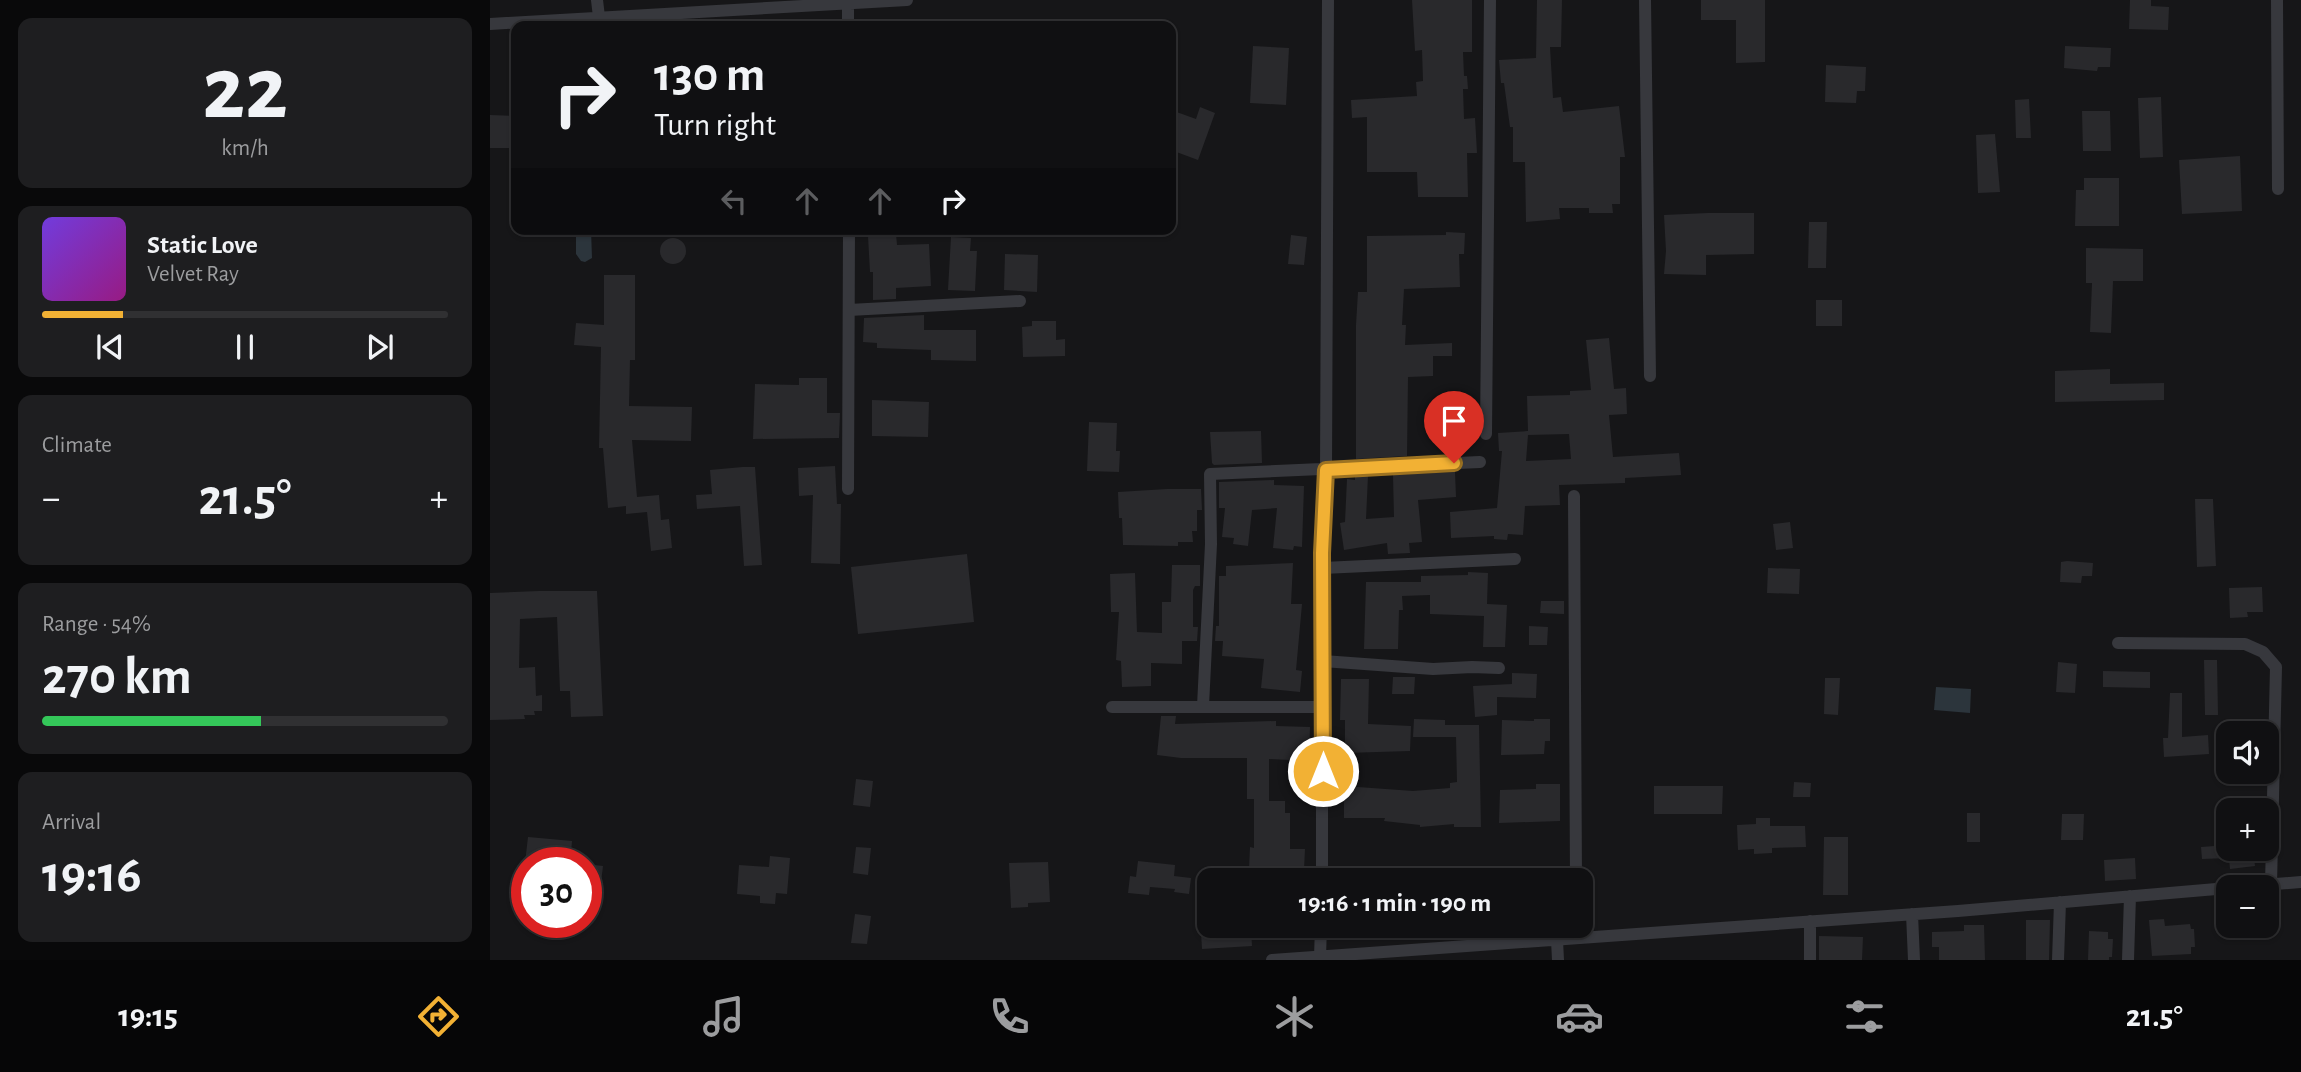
<!DOCTYPE html>
<html lang="en">
<head>
<meta charset="utf-8">
<style>
  :root { --surface:#101012; --page:#1e1e20; --text:#f1f3f6; --muted:#9c9d9f; --line:#303032; --accent:#f2b134 }
  body { margin:0; font-family:"Alegreya Sans",sans-serif; background:var(--page); color:var(--text); height:100vh; display:flex; flex-direction:column; font-size:26px; white-space:nowrap }
  * { box-sizing:border-box; margin:0 }
  p { font-size:23px; color:var(--muted) }
  .icon { flex:none; width:38px; height:38px; fill:none; stroke:currentColor; stroke-width:2; stroke-linecap:round; stroke-linejoin:round }
  .map { position:relative; flex:1; overflow:hidden }
  .sheet { display:flex; flex-direction:column; gap:18px; padding:18px; background:#09090a; width:490px }
  .sheet>* { flex:none }
  .hud { position:absolute; left:21px; top:21px; width:665px; height:214px; border-radius:14px; box-shadow:0 2px 5px #0004,0 0 0 2px var(--line); background:#101012; color:var(--text); overflow:hidden }
  .buttons { position:absolute; left:1726px; top:721px; display:grid; gap:14px }
  .buttons a { display:grid; place-items:center; width:63px; height:63px; border-radius:14px; background:var(--surface); box-shadow:0 2px 5px #0004,0 0 0 2px var(--line); font-size:35px }
  .speed { position:absolute; left:21px; top:847px; display:flex; gap:14px; font-size:35px; font-weight:700; text-align:center }
  .speed>* { display:grid; place-content:center; width:91px; height:91px; border-radius:50%; background:var(--surface); box-shadow:0 2px 5px #0004,0 0 0 2px var(--line); line-height:1 }
  .speed .limit { border:10px solid #d22; background:#fff; color:#111 }
  .pin { position:absolute; display:grid; place-items:center; width:60px; height:60px; color:#fff; margin:-72px -30px; border-radius:50% 50% 50% 0; rotate:-45deg; box-shadow:0 0 7px #0007 }
  .pin .icon { rotate:45deg }
  .me { position:absolute; width:77px; margin:-38px; rotate:0deg; stroke-linejoin:round; filter:drop-shadow(0 0 5px #0008) }
  .turn { display:flex; align-items:center; gap:24px; height:147px; padding:0 28px; font-size:32px }
  .turn .icon { width:91px; height:91px; stroke-width:2.5 }
  .turn b { display:block; font-size:49px; line-height:60px }
  .lanes { display:flex; align-items:center; height:66px; padding:0 28px; background:#0003; justify-content:center; gap:35px; direction:ltr }
  .lanes .off { opacity:.35 }
  .big { font-size:52px; font-weight:700; line-height:1.1 }
  .sheet .card { flex:1; display:flex; flex-direction:column; justify-content:center; gap:10px; min-width:0; padding:0 24px; border-radius:14px; background:var(--page) }
  .sheet .dial { align-items:center; gap:0 }
  .dial b { font-size:91px; line-height:1 }
  .song { display:flex; align-items:center; gap:21px }
  .cover { width:84px; height:84px; border-radius:10px; background:linear-gradient(135deg,hsl(260 70% 55%),hsl(310 70% 35%)) }
  .played { height:7px; border-radius:4px; background:linear-gradient(90deg,var(--accent) 20%,var(--line) 20%) }
  .keys { display:flex; justify-content:space-around; direction:ltr }
  .heat { display:flex; justify-content:space-between; align-items:center; font-size:38px; direction:ltr }
  .charge { height:10px; border-radius:5px; background:linear-gradient(90deg,#34c759 54%,var(--line) 0) }
  .trip { position:absolute; left:707px; top:868px; width:396px; height:70px; border-radius:14px; background:var(--surface); box-shadow:0 2px 5px #0004,0 0 0 2px var(--line); font-weight:700; line-height:70px; text-align:center }
  .menu { display:flex; height:112px; justify-content:space-around; align-items:center; background:#060607; color:var(--muted) }
  .menu .icon { width:49px; height:49px }
  .menu .on { color:var(--accent) }
  .menu b { font-size:32px; color:var(--text) }
  main { display:flex; flex:1; min-height:0 }
  .map>svg:first-child { display:block }
  .water { fill:#2c353c }
  .building { fill:#29292c; fill-rule:evenodd }
  .lines { fill:none; stroke-linecap:round; stroke-linejoin:round }
  .minor { stroke:#37383d; stroke-width:12 }
  .route-casing { stroke:#9d7322; stroke-width:18 }
  .route { stroke:#f2b134; stroke-width:12 }
</style>
</head>
<body>
<main>
<section class="sheet">
<div class="card dial"><b>22</b><p>km/h</p></div>
<div class="card">
<div class="song"><i class="cover"></i><div><b>Static Love</b><p>Velvet Ray</p></div></div>
<div class="played"></div>
<div class="keys"><svg class="icon" aria-label="previous" viewBox="0 0 24 24"><path d="M18 5L8 12l10 7zM5 5v14"/></svg><svg class="icon" aria-label="pause" viewBox="0 0 24 24"><path d="M8 5v14M16 5v14"/></svg><svg class="icon" aria-label="next" viewBox="0 0 24 24"><path d="M6 5l10 7-10 7zM19 5v14"/></svg></div>
</div>
<div class="card"><p>Climate</p>
<div class="heat"><a>−</a><b class="big">21.5°</b><a>+</a></div>
</div>
<div class="card"><p>Range · 54%</p><b class="big">270 km</b><div class="charge"></div></div>
<div class="card"><p>Arrival</p><b class="big">19:16</b></div>
</section>
<div class="map">
<svg width="1811" height="960" viewBox="0 0 1811 960">
  <rect width="100%" height="100%" fill="#161618"/>
  <path class="water" d="M 101,229 L 102,258 L 95,262 L 91,261 L 86,254 L 86,229 Z
    M 1446,687 L 1481,689 L 1480,713 L 1444,710 Z"/>
  <path class="building" d="M 922,0 L 982,0 L 982,52 L 973,52 L 974,76 L 977,76 L 978,89 L 973,89 L 974,119 L 985,118 L 987,153 L 977,153 L 978,197 L 928,197 L 927,172 L 877,172 L 877,117 L 862,118 L 861,100 L 927,96 L 926,82 L 933,81 L 932,50 L 925,51 Z
    M 1047,0 L 1072,0 L 1071,47 L 1060,47 L 1063,98 L 1071,97 L 1073,112 L 1129,106 L 1135,157 L 1130,157 L 1130,204 L 1122,204 L 1123,213 L 1099,213 L 1099,208 L 1069,208 L 1070,219 L 1036,222 L 1035,162 L 1023,162 L 1023,127 L 1020,127 L 1014,83 L 1011,83 L 1009,60 L 1046,58 Z
    M 1211,0 L 1275,0 L 1275,62 L 1246,63 L 1246,20 L 1211,20 Z
    M 1640,0 L 1661,0 L 1661,6 L 1679,7 L 1678,30 L 1639,29 Z
    M 763,46 L 799,48 L 796,105 L 760,103 Z
    M 1575,46 L 1621,48 L 1620,67 L 1608,67 L 1607,71 L 1574,68 Z
    M 1336,65 L 1376,67 L 1375,91 L 1367,91 L 1366,103 L 1335,102 Z
    M 1671,97 L 1673,157 L 1650,158 L 1648,98 Z
    M 1539,99 L 1541,138 L 1526,138 L 1525,100 Z
    M 710,107 L 725,113 L 708,160 L 681,150 L 681,110 L 706,119 Z
    M 1592,111 L 1620,111 L 1621,151 L 1593,151 Z
    M 0,115 L 26,116 L 26,148 L 0,148 Z
    M 1505,134 L 1510,192 L 1488,193 L 1486,135 Z
    M 1750,156 L 1752,211 L 1692,214 L 1689,160 Z
    M 1594,178 L 1629,178 L 1629,226 L 1585,226 L 1586,190 L 1594,190 Z
    M 1218,213 L 1264,213 L 1264,254 L 1216,255 L 1216,275 L 1174,274 L 1176,251 L 1174,215 Z
    M 1319,222 L 1337,222 L 1336,268 L 1318,268 Z
    M 956,232 L 975,233 L 974,254 L 969,254 L 970,287 L 914,289 L 912,325 L 916,325 L 915,345 L 962,343 L 962,356 L 943,356 L 943,376 L 918,377 L 917,456 L 866,459 L 866,325 L 868,292 L 877,292 L 877,236 L 956,235 Z
    M 406,234 L 407,245 L 439,244 L 441,286 L 406,288 L 406,299 L 383,300 L 383,272 L 380,272 L 378,236 Z
    M 801,235 L 817,237 L 814,265 L 798,264 Z
    M 461,237 L 481,238 L 480,251 L 487,251 L 485,291 L 458,290 Z
    M170 251a13 13 0 1 1 26 0a13 13 0 1 1-26 0Z
    M 1596,248 L 1653,249 L 1653,281 L 1623,281 L 1621,333 L 1600,332 L 1602,283 L 1596,283 Z
    M 515,254 L 548,255 L 547,292 L 514,290 Z
    M 114,275 L 145,275 L 145,360 L 140,360 L 139,406 L 202,407 L 201,441 L 142,440 L 147,497 L 169,495 L 171,520 L 179,519 L 182,548 L 161,551 L 157,512 L 136,514 L 136,506 L 118,508 L 113,448 L 109,448 L 111,347 L 84,345 L 86,323 L 114,325 Z
    M 1326,300 L 1352,300 L 1352,326 L 1326,326 Z
    M 434,315 L 434,330 L 486,330 L 486,361 L 441,360 L 441,350 L 387,348 L 387,343 L 373,342 L 374,318 Z
    M 542,321 L 566,321 L 566,340 L 575,339 L 575,356 L 533,357 L 532,327 L 542,326 Z
    M 1119,338 L 1124,389 L 1136,388 L 1137,414 L 1119,415 L 1123,457 L 1189,453 L 1191,475 L 1135,478 L 1135,483 L 1069,485 L 1070,505 L 1035,506 L 1033,535 L 1018,534 L 1017,540 L 1004,539 L 1004,536 L 961,538 L 960,512 L 1007,508 L 1012,451 L 1009,451 L 1008,433 L 1038,431 L 1037,396 L 1080,395 L 1080,391 L 1101,390 L 1096,340 ZM 1079,434 L 1081,459 L 1036,461 L 1038,435 Z
    M 1620,369 L 1620,384 L 1674,383 L 1674,400 L 1565,402 L 1565,371 Z
    M 309,378 L 337,378 L 337,413 L 350,413 L 349,438 L 263,439 L 265,384 L 309,385 Z
    M 382,400 L 439,402 L 438,437 L 382,436 Z
    M 599,422 L 627,423 L 626,451 L 630,451 L 629,472 L 597,471 Z
    M 771,431 L 772,463 L 724,465 L 722,463 L 720,432 Z
    M 345,466 L 347,504 L 351,504 L 350,564 L 321,563 L 323,495 L 309,496 L 308,468 Z
    M 253,467 L 265,467 L 272,565 L 254,566 L 250,506 L 207,509 L 206,495 L 222,494 L 220,470 Z
    M 965,472 L 966,497 L 928,500 L 932,542 L 919,543 L 920,553 L 898,554 L 897,543 L 854,550 L 850,523 L 855,522 L 857,479 L 865,480 L 865,476 L 878,476 L 876,519 L 904,517 L 903,475 Z
    M 784,480 L 784,485 L 814,486 L 812,547 L 804,546 L 803,550 L 783,548 L 787,508 L 762,510 L 758,546 L 743,544 L 744,538 L 732,537 L 735,508 L 729,508 L 729,482 Z
    M 677,489 L 711,489 L 712,510 L 707,510 L 707,531 L 702,531 L 703,542 L 688,542 L 688,546 L 633,545 L 632,518 L 629,518 L 628,492 Z
    M 1705,499 L 1723,499 L 1726,566 L 1707,567 Z
    M 1300,522 L 1303,548 L 1286,550 L 1283,524 Z
    M 477,554 L 484,622 L 368,634 L 361,567 Z
    M 1577,561 L 1603,563 L 1602,576 L 1592,576 L 1591,583 L 1570,582 L 1571,562 Z
    M 803,563 L 801,604 L 812,604 L 806,670 L 812,671 L 810,692 L 771,688 L 774,659 L 732,656 L 733,641 L 725,641 L 726,626 L 729,626 L 729,576 L 736,576 L 736,566 Z
    M 682,565 L 710,565 L 710,586 L 705,586 L 703,590 L 703,627 L 708,627 L 707,641 L 692,641 L 692,664 L 661,663 L 661,686 L 632,687 L 631,661 L 626,660 L 629,612 L 621,612 L 620,574 L 645,573 L 647,632 L 672,633 L 672,602 L 681,602 Z
    M 1278,568 L 1310,569 L 1309,594 L 1277,593 Z
    M 978,572 L 998,573 L 997,604 L 1017,605 L 1015,647 L 993,647 L 994,616 L 940,614 L 940,595 L 912,596 L 913,610 L 909,610 L 908,649 L 874,649 L 876,582 L 931,582 L 931,576 L 978,575 Z
    M 1772,587 L 1773,612 L 1757,612 L 1758,617 L 1740,618 L 1739,588 Z
    M 49,591 L 107,591 L 113,716 L 81,717 L 80,691 L 70,691 L 67,617 L 30,619 L 29,668 L 45,667 L 46,696 L 52,695 L 52,711 L 44,711 L 45,715 L 34,715 L 35,719 L 0,720 L 0,593 Z
    M 1051,601 L 1074,601 L 1074,614 L 1050,613 Z
    M 1039,626 L 1058,627 L 1057,645 L 1039,645 Z
    M 1714,660 L 1727,660 L 1728,715 L 1715,715 Z
    M 1568,662 L 1587,664 L 1585,693 L 1566,692 Z
    M 1613,671 L 1660,672 L 1660,688 L 1613,687 Z
    M 1022,673 L 1047,674 L 1046,698 L 1007,697 L 1007,715 L 985,717 L 983,686 L 1022,684 Z
    M 903,677 L 925,677 L 924,694 L 902,694 Z
    M 1335,678 L 1350,678 L 1348,715 L 1334,714 Z
    M 851,679 L 879,679 L 878,724 L 921,726 L 920,751 L 855,753 L 855,720 L 850,720 Z
    M 1680,693 L 1692,693 L 1692,737 L 1718,735 L 1719,754 L 1674,757 L 1673,738 L 1678,738 Z
    M 671,716 L 686,716 L 685,724 L 786,721 L 786,726 L 820,727 L 819,761 L 779,759 L 779,801 L 795,801 L 795,813 L 800,813 L 800,849 L 815,849 L 814,870 L 759,869 L 760,847 L 764,848 L 764,799 L 757,799 L 757,758 L 691,758 L 667,755 Z
    M 924,719 L 955,720 L 955,725 L 989,725 L 991,827 L 964,827 L 964,824 L 930,827 L 930,825 L 894,821 L 895,818 L 854,818 L 854,786 L 923,791 L 960,788 L 960,783 L 967,782 L 966,737 L 923,737 Z
    M 1044,719 L 1060,719 L 1060,741 L 1055,741 L 1054,754 L 1011,755 L 1012,720 L 1044,721 Z
    M 366,779 L 383,781 L 380,807 L 363,805 Z
    M 1304,782 L 1321,783 L 1320,797 L 1303,797 Z
    M 1046,784 L 1070,784 L 1070,821 L 1009,823 L 1010,790 L 1046,789 Z
    M 1164,786 L 1233,786 L 1232,814 L 1164,814 Z
    M 1477,813 L 1490,813 L 1490,842 L 1477,842 Z
    M 1572,814 L 1594,814 L 1593,840 L 1571,840 Z
    M 1266,818 L 1280,818 L 1280,826 L 1315,826 L 1316,847 L 1282,848 L 1282,853 L 1264,854 L 1264,849 L 1248,850 L 1247,825 L 1266,824 Z
    M 38,837 L 82,841 L 80,863 L 35,863 Z
    M 1334,837 L 1358,837 L 1358,895 L 1333,895 Z
    M 1738,845 L 1738,849 L 1763,849 L 1765,866 L 1740,869 L 1738,850 L 1738,858 L 1712,859 L 1711,847 Z
    M 366,847 L 381,848 L 378,875 L 363,873 Z
    M 280,856 L 300,858 L 297,894 L 286,893 L 285,904 L 270,903 L 270,896 L 247,894 L 249,865 L 279,867 Z
    M 1645,858 L 1646,879 L 1615,881 L 1614,860 Z
    M 648,861 L 685,865 L 684,876 L 701,878 L 699,894 L 684,892 L 685,889 L 660,887 L 659,895 L 638,893 L 640,876 L 646,877 Z
    M 558,862 L 560,902 L 538,903 L 538,907 L 521,908 L 519,863 Z
    M 96,864 L 113,866 L 111,883 L 96,881 Z
    M 365,914 L 381,916 L 377,944 L 361,943 Z
    M 1674,919 L 1675,926 L 1700,924 L 1701,929 L 1704,929 L 1705,947 L 1701,947 L 1701,954 L 1662,956 L 1659,920 Z
    M 1536,920 L 1560,920 L 1559,960 L 1536,960 Z
    M 1474,925 L 1494,925 L 1495,960 L 1449,960 L 1449,947 L 1442,947 L 1442,932 L 1474,931 Z
    M 844,926 L 884,926 L 885,939 L 844,939 Z
    M 761,929 L 762,946 L 712,949 L 711,932 Z
    M 1599,931 L 1618,932 L 1618,939 L 1623,939 L 1622,957 L 1619,957 L 1619,960 L 1598,960 Z
    M 1329,936 L 1373,937 L 1372,960 L 1329,960 Z"/>
  <g class="lines">
    <path class="minor" d="M 107,0 L 109,17
      M 1155,0 L 1160,376
      M 1787,0 L 1788,189
      M 358,4 L 358,26
      M 0,24 L 417,0
      M 359,310 L 530,301
      M 996,434 L 1000,0
      M 358,489 L 359,229
      M 1084,496 L 1086,880
      M 833,568 L 1025,559
      M 1628,643 L 1755,644 L 1773,652 L 1786,667 L 1781,885
      M 833,661 L 943,669 L 982,667 L 1009,668
      M 713,706 L 721,544 L 720,474 L 990,462
      M 622,707 L 833,707
      M 832,880 L 832,553 L 836,470 L 838,0
      M 1748,887 L 1811,882
      M 1422,914 L 1424,960
      M 1320,921 L 1320,960
      M 1067,940 L 1068,960
      M 830,957 L 831,926
      M 782,960 L 1468,911 L 1738,888
      M 1568,960 L 1570,902
      M 1638,960 L 1640,896"/>
  </g>
  <g class="lines">
    <g class="route-casing">
      <path id="route" d="M 833,771 L 832,553 L 836,470 L 964,463"/>
    </g>
    <use href="#route" class="route"/>
  </g>
</svg>
<div class="buttons">
<a><svg class="icon" aria-label="sound" viewBox="0 0 24 24"><path d="M4 9h4l5-4v14l-5-4H4zM17 9q2 3 0 6"/></svg></a>
<a>+</a>
<a>−</a>
</div>
<div class="speed"><div class="limit">30</div></div>
<div class="pin" style="left:964px;top:463px;background:#d93025"><svg class="icon" aria-label="arrive" viewBox="0 0 24 24"><path d="M6 21V4h12l-3 4 3 4H6"/></svg></div>
<svg class="me" style="left:833px;top:771px" viewBox="-20 -20 40 40"><circle r="17" fill="#f2b134" stroke="#fff" stroke-width="3"/><path d="M0-11L8 9 0 5-8 9z" fill="#fff"/></svg>
<div class="trip">19:16 · 1 min · 190 m</div>
<div class="hud">
<div class="turn"><svg class="icon" aria-label="right" viewBox="0 0 24 24"><path d="M7 20v-9h11M14 6l5 5-5 5"/></svg><div><b>130 m</b>Turn right</div></div>
<div class="lanes"><svg class="icon off" aria-label="left" viewBox="0 0 24 24"><path d="M17 20v-9H6M10 6l-5 5 5 5"/></svg><svg class="icon off" aria-label="ahead" viewBox="0 0 24 24"><path d="M12 20V5M6 11l6-6 6 6"/></svg><svg class="icon off" aria-label="ahead" viewBox="0 0 24 24"><path d="M12 20V5M6 11l6-6 6 6"/></svg><svg class="icon" aria-label="right" viewBox="0 0 24 24"><path d="M7 20v-9h11M14 6l5 5-5 5"/></svg></div>
</div>
</div>
</main>
<nav class="menu">
<b>19:15</b>
<svg class="icon on" aria-label="directions" viewBox="0 0 24 24"><path d="M12 3l9 9-9 9-9-9zM9 14v-3h6M13 9l2 2-2 2"/></svg>
<svg class="icon" aria-label="music" viewBox="0 0 24 24"><path d="M9 18V5l10-2v13"/><circle cx="6" cy="18" r="3"/><circle cx="16" cy="16" r="3"/></svg>
<svg class="icon" aria-label="phone" viewBox="0 0 24 24"><path d="M5 4h4l2 5-3 2q2 4 5 5l2-3 5 2v4C11 20 4 13 5 4z"/></svg>
<svg class="icon" aria-label="climate" viewBox="0 0 24 24"><path d="M12 3v18M4 7l16 10M4 17L20 7"/></svg>
<svg class="icon" aria-label="car" viewBox="0 0 24 24"><path d="M5 17H2v-5l4-1 3-4h7l3 4 3 1v5h-3M9 17h6M6 11h13"/><circle cx="7" cy="17" r="2"/><circle cx="17" cy="17" r="2"/></svg>
<svg class="icon" aria-label="filters" viewBox="0 0 24 24"><path d="M4 7h16M4 17h16"/><circle cx="9" cy="7" r="2"/><circle cx="15" cy="17" r="2"/></svg>
<b>21.5°</b>
</nav>
</body>
</html>
